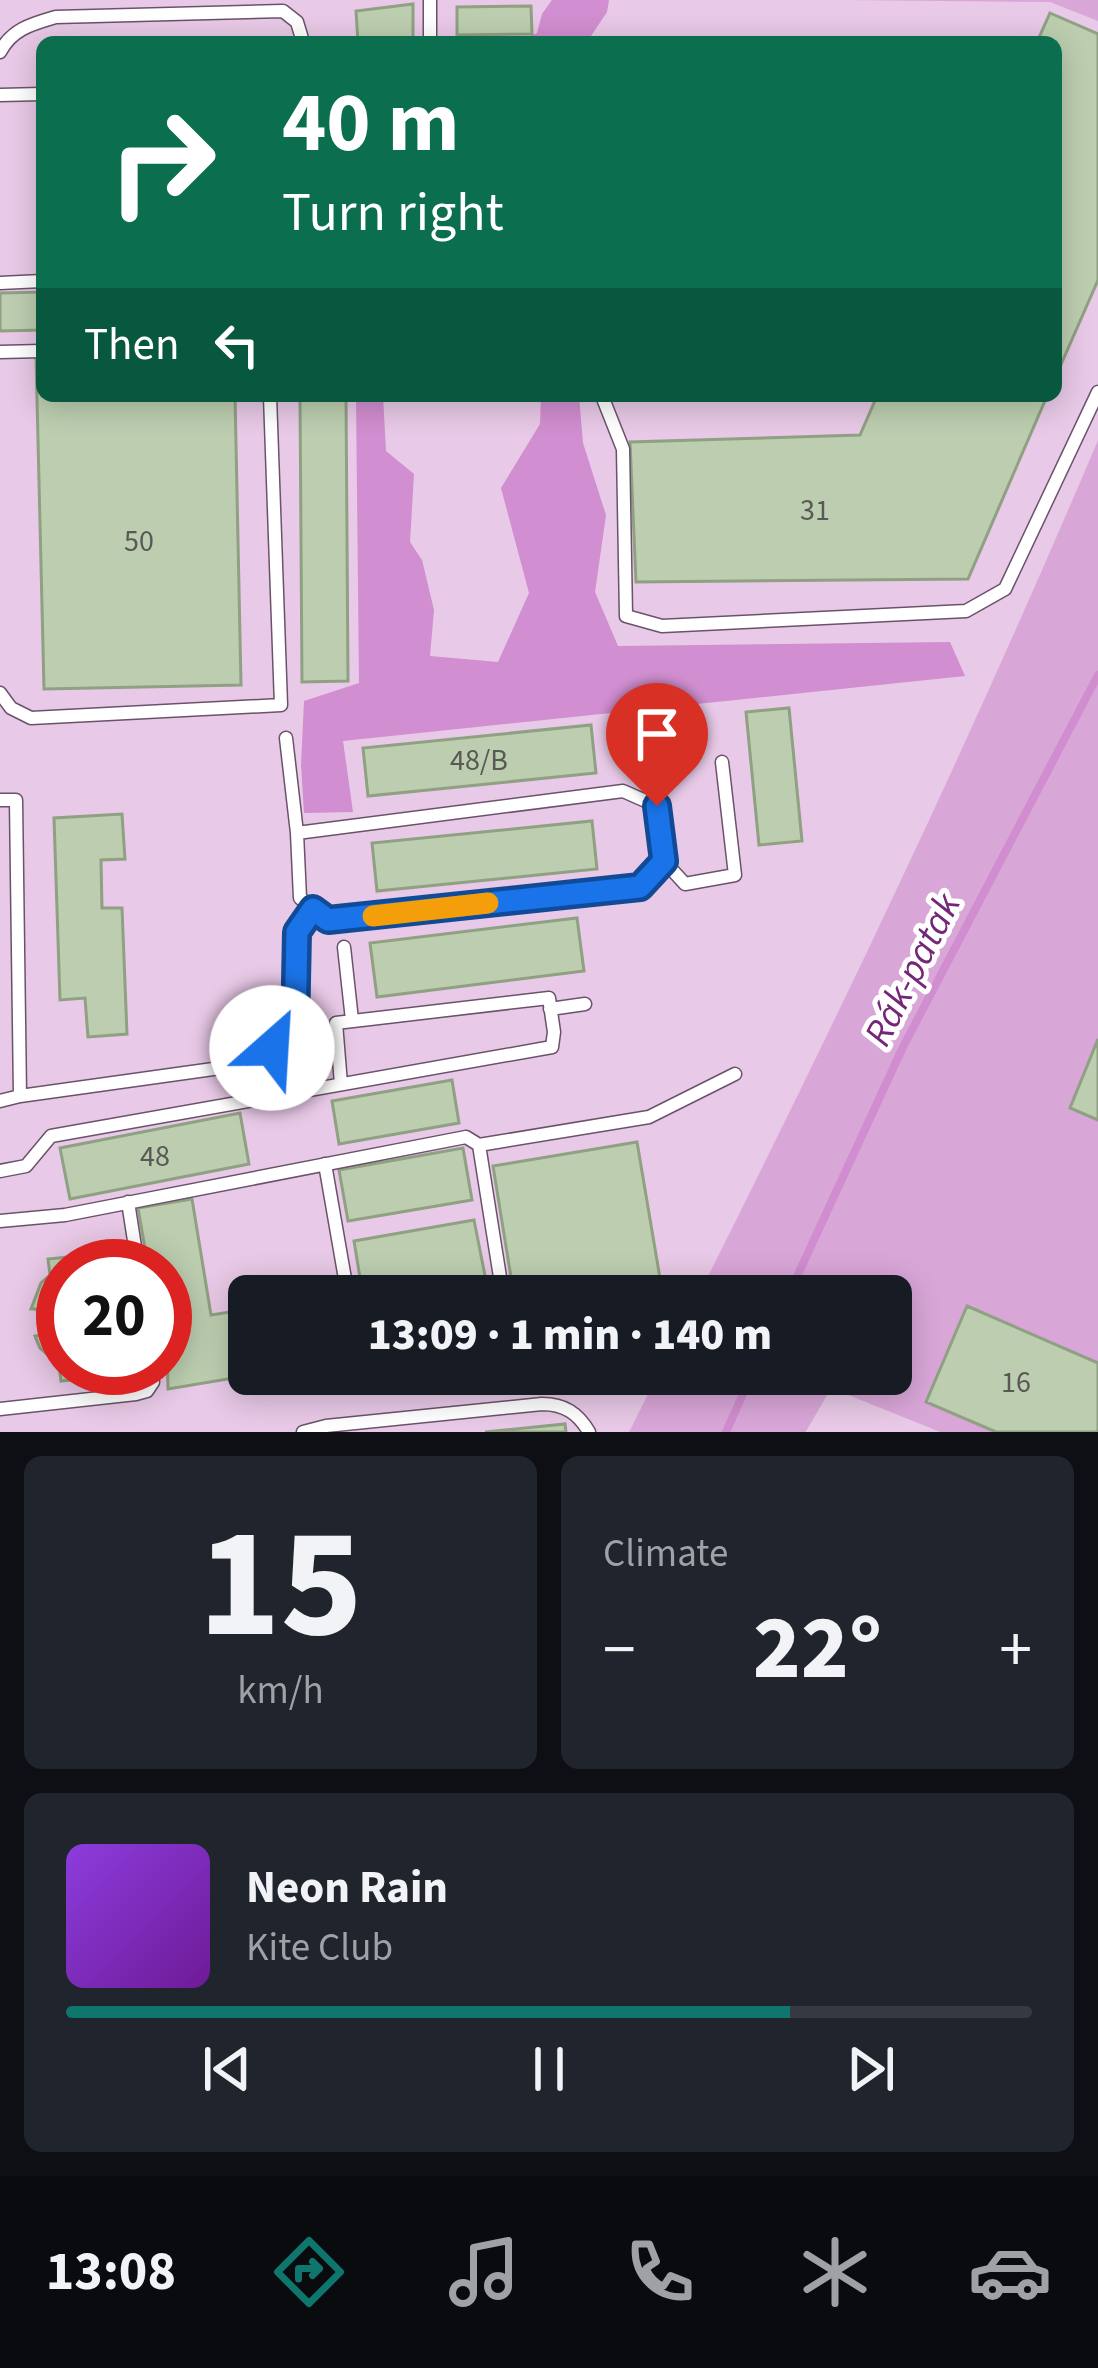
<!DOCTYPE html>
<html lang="en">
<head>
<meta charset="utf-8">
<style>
  :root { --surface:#171b24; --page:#20242c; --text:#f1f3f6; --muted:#9ea1a6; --line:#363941; --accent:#0f766e }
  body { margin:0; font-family:"Source Sans 3",sans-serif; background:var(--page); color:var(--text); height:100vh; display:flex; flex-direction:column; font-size:45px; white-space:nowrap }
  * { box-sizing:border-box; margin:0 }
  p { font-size:39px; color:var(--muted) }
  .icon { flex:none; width:66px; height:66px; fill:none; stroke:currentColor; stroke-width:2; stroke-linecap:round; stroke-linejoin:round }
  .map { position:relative; height:1432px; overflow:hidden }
  .panel { display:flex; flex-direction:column; gap:24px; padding:24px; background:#0d0f14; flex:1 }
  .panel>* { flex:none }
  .top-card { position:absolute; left:36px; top:36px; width:1026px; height:366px; border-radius:18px; box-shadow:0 6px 30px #0003; background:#0b6e4f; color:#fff; overflow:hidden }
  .speed { position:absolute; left:36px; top:1239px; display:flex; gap:24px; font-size:60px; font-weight:700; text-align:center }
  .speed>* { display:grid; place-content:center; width:156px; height:156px; border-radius:50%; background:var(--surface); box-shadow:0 6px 30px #0003; line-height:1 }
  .speed .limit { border:18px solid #d22; background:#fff; color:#111 }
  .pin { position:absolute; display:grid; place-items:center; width:102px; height:102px; color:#fff; margin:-123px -51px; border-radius:50% 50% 50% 0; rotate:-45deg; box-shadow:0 0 12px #0007 }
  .pin .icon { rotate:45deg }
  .me { position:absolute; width:132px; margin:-66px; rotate:26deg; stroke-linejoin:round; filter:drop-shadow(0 0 9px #0008) }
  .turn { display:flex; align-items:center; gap:42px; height:252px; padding:0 48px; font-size:54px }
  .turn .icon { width:156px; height:156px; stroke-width:2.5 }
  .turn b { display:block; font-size:84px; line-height:102px }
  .then { display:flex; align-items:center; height:114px; padding:0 48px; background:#0003; gap:24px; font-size:45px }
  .big { font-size:90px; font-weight:800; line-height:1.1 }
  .panel .widget { flex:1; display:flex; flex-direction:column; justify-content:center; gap:18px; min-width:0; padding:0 42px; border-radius:18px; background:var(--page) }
  .panel .dial { align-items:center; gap:0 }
  .dial b { font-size:156px; line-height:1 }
  .song { display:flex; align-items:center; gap:36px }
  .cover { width:144px; height:144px; border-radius:18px; background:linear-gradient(135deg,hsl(270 70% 55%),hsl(280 70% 35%)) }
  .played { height:12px; border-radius:6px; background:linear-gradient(90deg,var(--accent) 75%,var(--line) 75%) }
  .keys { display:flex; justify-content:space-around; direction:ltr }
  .heat { display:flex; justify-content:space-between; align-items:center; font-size:66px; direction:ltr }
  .panel .tiles { flex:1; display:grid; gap:24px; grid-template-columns:1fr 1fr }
  .widget:last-child { grid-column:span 2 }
  .trip { position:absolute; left:228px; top:1275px; width:684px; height:120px; border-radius:18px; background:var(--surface); box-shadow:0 6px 30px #0003; font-weight:800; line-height:120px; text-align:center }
  .tab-bar { display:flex; height:192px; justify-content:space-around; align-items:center; background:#090b0e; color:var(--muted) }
  .tab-bar .icon { width:84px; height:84px }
  .tab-bar .on { color:var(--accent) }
  .tab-bar b { font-size:54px; color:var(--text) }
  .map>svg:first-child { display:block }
  .built { fill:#e8c9e7; fill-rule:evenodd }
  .green { fill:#d9a6d8 }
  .forest { fill:#d18ed0 }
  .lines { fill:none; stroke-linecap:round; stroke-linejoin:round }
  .stream { stroke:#d08dcf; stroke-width:8 }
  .building { fill:#bdceb0; stroke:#8fa083; stroke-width:3 }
  .service-casing { stroke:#6a536a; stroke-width:15 }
  .service { stroke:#fff; stroke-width:12 }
  .route-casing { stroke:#114b97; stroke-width:30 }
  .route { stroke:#1a73e8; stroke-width:21 }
  .slow { stroke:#f59e0b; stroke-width:21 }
  .labels { text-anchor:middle; stroke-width:10; stroke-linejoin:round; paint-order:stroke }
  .number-label { font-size:30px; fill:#5a5757 }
  .water-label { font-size:39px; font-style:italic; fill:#752777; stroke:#fff }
</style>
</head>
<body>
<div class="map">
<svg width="1098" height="1432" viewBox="0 0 1098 1432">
  <rect width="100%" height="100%" fill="#f3d8f2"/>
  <path class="built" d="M 0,0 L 1098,0 L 1098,440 L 1020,624 L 848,997 L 698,1296 L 249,1296 L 249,1374 L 658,1374 L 629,1432 L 0,1432 ZM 42,42 L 1056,42 L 1056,396 L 42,396 ZM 63,1266 L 165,1266 L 165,1368 L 63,1368 Z
    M 830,1387 L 940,1432 L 807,1432 Z"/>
  <path class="green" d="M 844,0 L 1098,0 L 1098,21 L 1050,2 Z
    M 1098,440 L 1098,1432 L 940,1432 L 831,1388 L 806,1432 L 629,1432 L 658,1374 L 891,1374 L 891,1296 L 698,1296 C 840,1014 975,731 1098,440 Z"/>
  <path class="forest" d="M 552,0 L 609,0 L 607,12 L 587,42 L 516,42 L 537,33 L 542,14 Z
    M 356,396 L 383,396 L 386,451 L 414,474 L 410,542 L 422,560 L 434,610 L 430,656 L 498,662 L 529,593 L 501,488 L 540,424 L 541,396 L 579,396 L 583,443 L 606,515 L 595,592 L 618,646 L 950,642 L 965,676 L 343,741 L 353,812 L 304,813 L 301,765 L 304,701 L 359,683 Z"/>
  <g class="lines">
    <path class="stream" d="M 788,1296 L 903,1047 L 1098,675
      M 726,1432 L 752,1374"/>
  </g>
  <path class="building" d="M 413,4 L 413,42 L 358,42 L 356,11 Z
    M 531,6 L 532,34 L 457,35 L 457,7 Z
    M 1050,13 L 1098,34 L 1098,280 L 1056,376 L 1056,42 L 1037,42 Z
    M 42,292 L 42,330 L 0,331 L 0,293 Z
    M 36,357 L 42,357 L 42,396 L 235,396 L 241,685 L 44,689 Z
    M 300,396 L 346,396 L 348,681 L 302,682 Z
    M 877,396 L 1047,396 L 968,579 L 636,582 L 630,442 L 860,435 Z
    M 789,708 L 802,841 L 759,845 L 746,712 Z
    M 591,725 L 596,773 L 368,796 L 363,748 Z
    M 122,814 L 125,859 L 101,860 L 102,908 L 122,908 L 127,1034 L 88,1037 L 85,998 L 60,1000 L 54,818 Z
    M 592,821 L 597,869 L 377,891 L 372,843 Z
    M 577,918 L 584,971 L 377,997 L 370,943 Z
    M 1098,1039 L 1098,1120 L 1070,1108 Z
    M 452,1080 L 459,1123 L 339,1144 L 332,1101 Z
    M 240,1113 L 249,1164 L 70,1199 L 60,1148 Z
    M 637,1142 L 663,1296 L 514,1296 L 493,1166 Z
    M 463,1148 L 472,1200 L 348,1221 L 339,1170 Z
    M 192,1199 L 211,1315 L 249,1309 L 249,1374 L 258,1374 L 168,1389 L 165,1266 L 148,1266 L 138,1208 Z
    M 474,1220 L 489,1296 L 363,1296 L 354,1241 Z
    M 127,1251 L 129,1266 L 63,1266 L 63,1368 L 139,1368 L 139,1373 L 61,1381 L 59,1364 L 40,1348 L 35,1336 L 40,1335 L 37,1309 L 31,1309 L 41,1283 L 50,1275 L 48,1259 Z
    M 967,1306 L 1098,1363 L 1098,1432 L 996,1432 L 926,1402 Z
    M 565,1424 L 566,1432 L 485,1432 Z"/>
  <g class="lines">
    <g class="service-casing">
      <path id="service" d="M 430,42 L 430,0
        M 0,52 C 12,29 32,24 56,17 L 283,11 L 297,22 L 303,42
        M 0,95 L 42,94
        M 0,283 L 42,281
        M 0,352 L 42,351
        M 602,396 L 623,449 L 626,616 L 662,626 L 966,611 L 1005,589 L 1098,392
        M 0,693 L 11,708 L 31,718 L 281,705 L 270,396
        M 286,738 L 297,833 L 623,791 L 657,806 L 664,861 L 641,887 L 328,920 L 300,898 L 297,833
        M 0,800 L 16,800 L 20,1096 L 0,1101
        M 664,861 L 685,884 L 735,875 L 722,762
        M 344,947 L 352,1020
        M 550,1009 L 585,1004
        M 20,1096 L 249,1064 L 295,1031 L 297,932 L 313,909
        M 479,1145 L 503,1296
        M 325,1164 L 348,1296
        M 0,1171 L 26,1166 L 51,1136 L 552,1047 L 554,1032 L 549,998 L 336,1023 L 341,1084
        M 128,1202 L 138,1266
        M 0,1221 L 65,1215 L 466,1137 L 479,1145 L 649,1117 L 735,1074
        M 0,1409 L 136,1394 L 147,1391 L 153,1382 L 151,1368
        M 303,1432 L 326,1426 L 542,1404 C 564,1404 578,1413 589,1432"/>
    </g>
    <use href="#service" class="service"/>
  </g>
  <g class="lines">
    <g class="route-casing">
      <path id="route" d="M 272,1048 L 295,1031 L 297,932 L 313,909 L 328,920 L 640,887 L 664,861 L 657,806"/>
    </g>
    <use href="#route" class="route"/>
    <path class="slow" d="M 373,916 L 488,903"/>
  </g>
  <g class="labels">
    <g class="number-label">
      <text x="815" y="520">31</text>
      <text x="139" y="551">50</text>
      <text x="479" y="770">48/B</text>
      <text x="155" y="1166">48</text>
      <text x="1016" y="1392">16</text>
    </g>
    <g class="water-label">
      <text transform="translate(911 969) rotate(-63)" y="14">Rák-patak</text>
    </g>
  </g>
</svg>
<div class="speed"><div class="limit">20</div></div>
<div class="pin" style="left:657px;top:806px;background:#d93025"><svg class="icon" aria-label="arrive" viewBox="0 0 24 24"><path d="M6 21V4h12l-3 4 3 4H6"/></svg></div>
<svg class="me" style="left:272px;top:1048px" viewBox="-20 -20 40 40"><circle r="19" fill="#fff"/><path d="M0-13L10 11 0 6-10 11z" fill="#1a73e8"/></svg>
<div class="trip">13:09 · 1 min · 140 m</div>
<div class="top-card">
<div class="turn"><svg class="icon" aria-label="right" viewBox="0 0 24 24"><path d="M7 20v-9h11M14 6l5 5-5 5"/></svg><div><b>40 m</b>Turn right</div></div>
<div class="then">Then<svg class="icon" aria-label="left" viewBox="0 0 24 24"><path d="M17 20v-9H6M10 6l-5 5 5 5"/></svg></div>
</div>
</div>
<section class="panel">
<div class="tiles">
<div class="widget dial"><b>15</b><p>km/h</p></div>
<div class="widget"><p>Climate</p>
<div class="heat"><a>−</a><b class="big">22°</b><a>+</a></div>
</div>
<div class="widget">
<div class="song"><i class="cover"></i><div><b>Neon Rain</b><p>Kite Club</p></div></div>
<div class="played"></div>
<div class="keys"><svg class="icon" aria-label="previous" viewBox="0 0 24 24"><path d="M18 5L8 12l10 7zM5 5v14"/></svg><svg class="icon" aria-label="pause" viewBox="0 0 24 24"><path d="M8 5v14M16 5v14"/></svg><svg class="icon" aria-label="next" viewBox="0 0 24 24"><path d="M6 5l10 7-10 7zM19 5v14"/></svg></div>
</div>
</div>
</section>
<nav class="tab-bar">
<b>13:08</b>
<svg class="icon on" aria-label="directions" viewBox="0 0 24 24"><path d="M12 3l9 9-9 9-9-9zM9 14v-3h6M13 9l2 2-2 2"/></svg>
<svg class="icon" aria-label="music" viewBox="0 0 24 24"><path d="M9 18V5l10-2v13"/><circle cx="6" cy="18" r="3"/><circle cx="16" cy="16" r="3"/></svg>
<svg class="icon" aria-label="phone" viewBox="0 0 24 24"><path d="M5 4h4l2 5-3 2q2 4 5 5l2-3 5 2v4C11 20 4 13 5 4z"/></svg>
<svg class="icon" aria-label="climate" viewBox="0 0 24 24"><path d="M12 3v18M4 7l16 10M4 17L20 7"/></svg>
<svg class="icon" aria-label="car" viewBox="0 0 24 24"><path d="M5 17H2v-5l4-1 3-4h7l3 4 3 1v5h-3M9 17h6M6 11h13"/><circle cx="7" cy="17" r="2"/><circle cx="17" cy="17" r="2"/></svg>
</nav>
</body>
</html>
